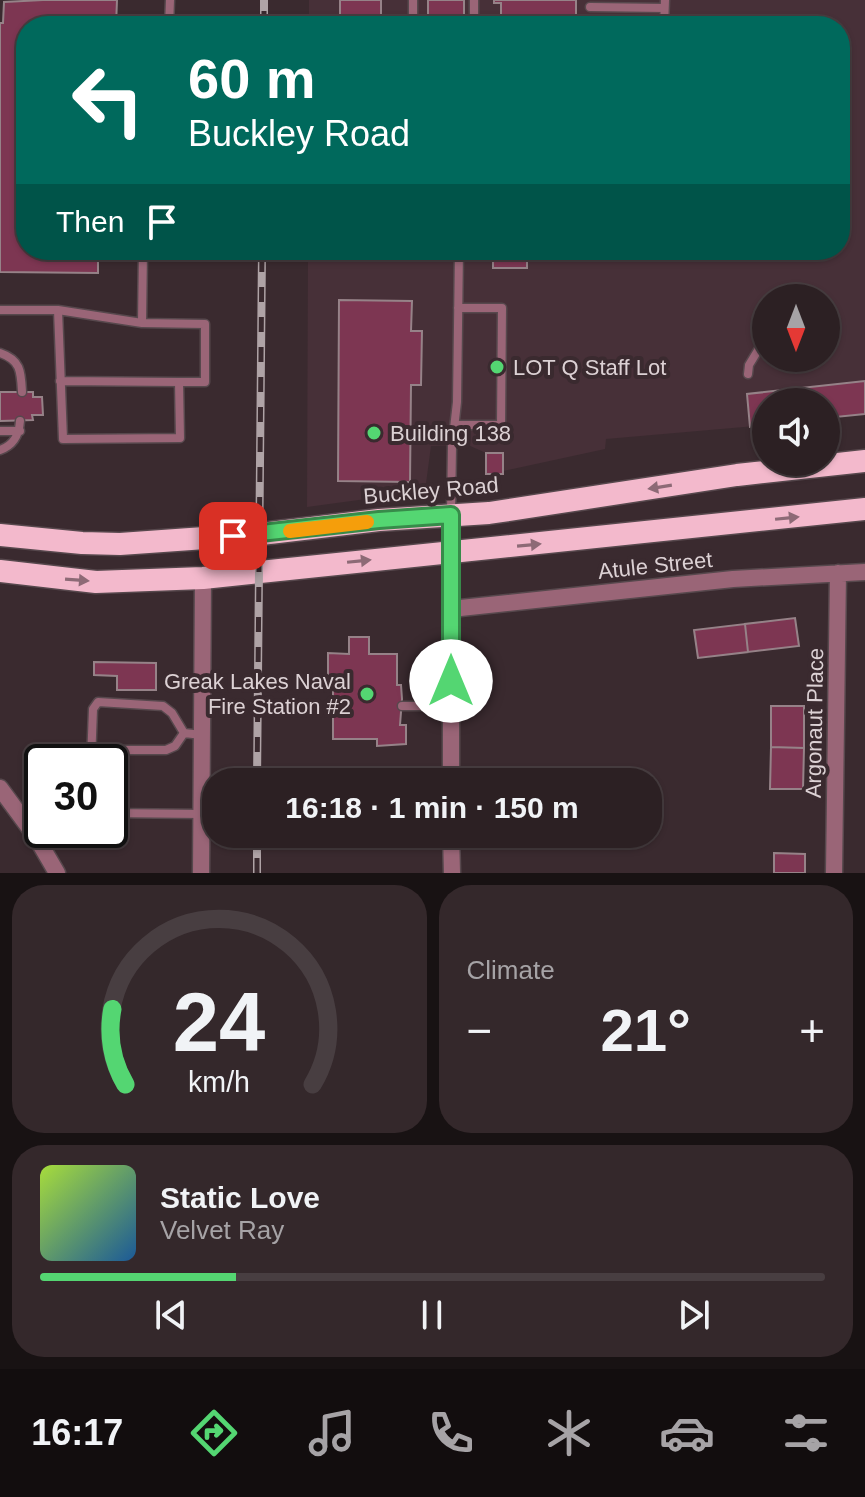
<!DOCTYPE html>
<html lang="en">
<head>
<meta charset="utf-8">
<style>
  :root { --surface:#2c2023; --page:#34282b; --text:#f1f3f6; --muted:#a6a3a6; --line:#483e41; --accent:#54d672 }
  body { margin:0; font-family:Arial,sans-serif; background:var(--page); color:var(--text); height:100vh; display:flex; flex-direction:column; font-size:30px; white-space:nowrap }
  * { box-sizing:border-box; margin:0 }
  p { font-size:26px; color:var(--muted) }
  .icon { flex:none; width:44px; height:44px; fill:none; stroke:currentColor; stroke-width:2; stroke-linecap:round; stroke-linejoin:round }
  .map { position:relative; height:873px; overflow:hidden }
  .panel { display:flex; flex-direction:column; gap:12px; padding:12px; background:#181213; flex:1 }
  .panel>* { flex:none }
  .top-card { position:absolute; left:16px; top:16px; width:834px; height:244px; border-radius:32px; box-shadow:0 2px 6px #0004,0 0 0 2px var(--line); background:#00695c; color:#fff; overflow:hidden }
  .needle { width:52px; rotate:180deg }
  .fabs { position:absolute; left:752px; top:284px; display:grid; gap:16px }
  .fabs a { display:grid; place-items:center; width:88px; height:88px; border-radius:50%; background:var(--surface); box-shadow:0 2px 6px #0004,0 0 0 2px var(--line); font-size:40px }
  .speed { position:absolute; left:24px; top:744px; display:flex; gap:16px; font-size:40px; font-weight:700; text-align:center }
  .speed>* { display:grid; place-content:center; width:104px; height:104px; border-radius:50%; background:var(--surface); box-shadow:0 2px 6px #0004,0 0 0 2px var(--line); line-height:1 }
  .speed .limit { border:4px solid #111; border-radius:12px; background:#fff; color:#111 }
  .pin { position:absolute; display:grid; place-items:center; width:68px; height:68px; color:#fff; margin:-34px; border-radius:16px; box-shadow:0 4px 12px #0006 }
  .me { position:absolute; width:88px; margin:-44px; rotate:0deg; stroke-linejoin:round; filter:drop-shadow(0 0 6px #0008) }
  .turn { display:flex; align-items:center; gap:28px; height:168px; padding:0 40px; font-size:36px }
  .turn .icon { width:104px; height:104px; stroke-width:2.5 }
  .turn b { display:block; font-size:56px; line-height:68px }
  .then { display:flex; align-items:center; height:76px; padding:0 40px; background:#0003; gap:16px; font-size:30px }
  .big { font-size:60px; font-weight:600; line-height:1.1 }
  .panel .widget { flex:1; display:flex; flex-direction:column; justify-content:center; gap:12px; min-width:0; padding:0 28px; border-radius:32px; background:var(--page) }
  .panel .dial { align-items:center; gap:0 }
  .dial svg { height:208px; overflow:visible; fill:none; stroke:var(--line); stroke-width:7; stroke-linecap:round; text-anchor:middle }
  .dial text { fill:var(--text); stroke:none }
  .song { display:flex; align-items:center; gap:24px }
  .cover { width:96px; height:96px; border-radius:12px; background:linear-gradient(135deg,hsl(80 70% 55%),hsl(210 70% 35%)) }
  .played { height:8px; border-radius:4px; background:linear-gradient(90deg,var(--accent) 25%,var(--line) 25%) }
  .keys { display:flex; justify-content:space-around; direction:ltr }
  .heat { display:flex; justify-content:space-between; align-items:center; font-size:44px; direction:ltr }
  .panel .tiles { flex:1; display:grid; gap:12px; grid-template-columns:1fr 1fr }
  .widget:last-child { grid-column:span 2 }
  .trip { position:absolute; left:202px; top:768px; width:460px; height:80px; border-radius:32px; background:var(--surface); box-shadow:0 2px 6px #0004,0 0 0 2px var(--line); font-weight:600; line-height:80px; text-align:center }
  .dock { display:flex; height:128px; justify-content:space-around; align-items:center; background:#120d0e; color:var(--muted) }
  .dock .icon { width:56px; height:56px }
  .dock .current { color:var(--accent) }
  .dock b { font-size:36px; color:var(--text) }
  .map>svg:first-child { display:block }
  .built { fill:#473038; fill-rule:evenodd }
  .building { fill:#7d3652; stroke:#968288; stroke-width:2 }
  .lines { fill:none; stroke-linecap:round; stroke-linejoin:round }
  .service-casing { stroke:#57484d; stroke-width:11 }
  .minor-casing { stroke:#57484d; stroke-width:19 }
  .tertiary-casing { stroke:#57484d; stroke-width:19 }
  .trunk-casing { stroke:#57484d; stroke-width:25 }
  .service { stroke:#9a6577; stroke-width:8 }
  .minor { stroke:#9a6577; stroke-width:16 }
  .tertiary { stroke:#9a6577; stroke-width:16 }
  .trunk { stroke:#f3b9cc; stroke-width:22 }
  .rail-casing { stroke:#afa3a6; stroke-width:8 }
  .rail { stroke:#3a2a2f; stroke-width:5; stroke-dasharray:15; stroke-linecap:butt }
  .oneway { fill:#8d6a76 }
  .route-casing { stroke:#378b4a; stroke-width:20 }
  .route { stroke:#54d672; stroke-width:14 }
  .slow { stroke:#f59e0b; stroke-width:14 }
  .poi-dot { fill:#54d672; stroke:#3a2a2f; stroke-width:3 }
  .labels { text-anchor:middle; stroke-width:8; stroke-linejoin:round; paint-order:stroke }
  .poi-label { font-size:22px; fill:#dcd1d4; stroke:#3a2a2f; text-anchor:start }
  .street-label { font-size:22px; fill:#dcd1d4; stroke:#3a2a2f }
</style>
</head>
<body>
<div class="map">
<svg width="865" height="873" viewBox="0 0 865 873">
  <rect width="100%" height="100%" fill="#3a2a2f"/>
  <path class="built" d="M 309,0 L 865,0 L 865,414 L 826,418 L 826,402 L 766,402 L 766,425 L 606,439 L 605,449 L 503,471 L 503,474 L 486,474 L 486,453 L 468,445 L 431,446 L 425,491 L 307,507 L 308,250 L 840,250 L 840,26 L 309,26 ZM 766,298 L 826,298 L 826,358 L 766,358 Z"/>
  <path class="building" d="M 43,0 L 117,0 L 116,26 L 26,26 L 26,250 L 98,250 L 98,273 L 0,272 L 0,23 L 3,23 L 4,2 Z
    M 340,0 L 381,0 L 381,26 L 340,26 Z
    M 428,0 L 464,0 L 464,26 L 428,26 Z
    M 494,0 L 576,0 L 576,26 L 501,26 L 501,3 L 494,3 Z
    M 343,250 L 432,250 L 432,255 L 343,254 Z
    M 493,250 L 541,250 L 527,251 L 527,268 L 493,268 Z
    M 339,300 L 412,301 L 411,331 L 422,331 L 421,385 L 411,385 L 410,482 L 338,481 Z
    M 865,381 L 865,414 L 826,418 L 826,402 L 766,402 L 766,425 L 750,427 L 747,394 Z
    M 0,392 L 33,392 L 33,397 L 42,397 L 43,415 L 32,415 L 33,420 L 0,421 Z
    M 486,453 L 503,453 L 503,474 L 486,474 Z
    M 795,618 L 799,646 L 748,652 L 745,624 Z
    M 745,624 L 748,652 L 698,658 L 694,630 Z
    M 349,637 L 369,637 L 369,654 L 397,654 L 397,685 L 401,685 L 402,699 L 400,725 L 406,725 L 406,744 L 377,746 L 377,739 L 333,739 L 333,689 L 328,689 L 328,653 L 349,654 Z
    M 94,662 L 156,663 L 156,690 L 117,690 L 117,676 L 94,675 Z
    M 771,706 L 804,706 L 804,748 L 771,747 Z
    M 771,747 L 804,748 L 803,789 L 770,789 Z
    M 774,853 L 805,854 L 805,873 L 774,873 Z"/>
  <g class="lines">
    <g class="service-casing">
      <path id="service" d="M 413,0 L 413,26
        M 590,7 L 664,8
        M 169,26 L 170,0
        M 474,26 L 474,0
        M 664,26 L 665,0
        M 0,310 L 58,310 L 63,439 L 180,438 L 179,382 L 60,381
        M 58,310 L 142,323 L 205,324 L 205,382 L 179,382
        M 142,323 L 143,250
        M 0,353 C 21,360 21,372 22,392
        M 748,374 L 749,365 L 766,337
        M 455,425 L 501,425 L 502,308 L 458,308
        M 0,431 L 20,431
        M 0,450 C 14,445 19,435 20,421
        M 451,513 L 452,446 L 457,402 L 459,250
        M 402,706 L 451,706
        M 91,750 L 166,750 L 175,746 L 184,733
        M 91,762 L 93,709 L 98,702 L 163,706 L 172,713 L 184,733 L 202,735
        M 110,813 L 201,814"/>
    </g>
    <g class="minor-casing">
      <path id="minor" d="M 451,515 L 451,782
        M 451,609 L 733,579 L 865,572
        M 0,788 L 36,837 L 57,873
        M 451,834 L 452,873
        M 834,873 L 838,573"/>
    </g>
    <g class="tertiary-casing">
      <path id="tertiary" d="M 201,873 L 203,578"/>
    </g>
    <g class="trunk-casing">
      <path id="trunk" d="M 0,535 L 82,543 L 120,544 L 261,534 L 379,520 L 489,513 L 737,475 L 865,461
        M 0,571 L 96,582 L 203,578 L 865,509"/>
    </g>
    <use href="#service" class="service"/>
    <use href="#minor" class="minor"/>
    <use href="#tertiary" class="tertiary"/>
    <use href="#trunk" class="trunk"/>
    <g class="rail-casing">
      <path id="rail" d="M 264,26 L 264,0
        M 257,782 L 262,250
        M 257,873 L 257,834"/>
    </g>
    <use href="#rail" class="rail"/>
  </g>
  <defs><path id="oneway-solid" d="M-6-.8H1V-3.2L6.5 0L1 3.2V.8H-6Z" transform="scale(2)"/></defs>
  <g class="oneway">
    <use href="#oneway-solid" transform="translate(660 487) rotate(171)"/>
    <use href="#oneway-solid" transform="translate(787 518) rotate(-6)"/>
    <use href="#oneway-solid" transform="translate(529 545) rotate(-5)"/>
    <use href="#oneway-solid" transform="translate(359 561) rotate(-6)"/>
    <use href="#oneway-solid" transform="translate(77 580) rotate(4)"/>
  </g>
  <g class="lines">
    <g class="route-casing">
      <path id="route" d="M 233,536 L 379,520 L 451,515 L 451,681"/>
    </g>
    <use href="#route" class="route"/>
    <path class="slow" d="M 290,531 L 367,522"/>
  </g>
  <g class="poi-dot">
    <circle cx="497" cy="367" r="8"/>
    <circle cx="374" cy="433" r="8"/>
    <circle cx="367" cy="694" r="8"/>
  </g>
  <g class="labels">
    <g class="poi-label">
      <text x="513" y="375">LOT Q Staff Lot</text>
      <text x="390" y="441">Building 138</text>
      <text x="351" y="689" text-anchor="end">Greak Lakes Naval<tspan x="351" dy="25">Fire Station #2</tspan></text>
    </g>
    <g class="street-label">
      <text transform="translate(431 490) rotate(-5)" y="8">Buckley Road</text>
      <text transform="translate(655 565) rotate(-6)" y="8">Atule Street</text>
      <text transform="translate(814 723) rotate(-89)" y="8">Argonaut Place</text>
    </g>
  </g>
</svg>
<div class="fabs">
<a><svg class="needle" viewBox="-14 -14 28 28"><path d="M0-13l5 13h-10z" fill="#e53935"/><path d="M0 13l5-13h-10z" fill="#a6a3a6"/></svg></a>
<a><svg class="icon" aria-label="sound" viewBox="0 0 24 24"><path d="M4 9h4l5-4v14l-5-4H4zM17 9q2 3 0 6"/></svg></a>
</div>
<div class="speed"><div class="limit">30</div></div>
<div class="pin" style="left:233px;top:536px;background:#d93025"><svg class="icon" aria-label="arrive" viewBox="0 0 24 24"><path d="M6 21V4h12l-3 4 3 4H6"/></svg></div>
<svg class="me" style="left:451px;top:681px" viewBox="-20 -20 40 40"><circle r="19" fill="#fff"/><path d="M0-13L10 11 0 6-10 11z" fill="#54d672"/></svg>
<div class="trip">16:18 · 1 min · 150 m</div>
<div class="top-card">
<div class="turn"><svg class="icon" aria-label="left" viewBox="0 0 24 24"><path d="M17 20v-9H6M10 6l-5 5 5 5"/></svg><div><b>60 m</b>Buckley Road</div></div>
<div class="then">Then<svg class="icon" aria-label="arrive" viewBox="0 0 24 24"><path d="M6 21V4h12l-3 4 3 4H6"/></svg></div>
</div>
</div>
<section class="panel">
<div class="tiles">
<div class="widget dial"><svg viewBox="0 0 100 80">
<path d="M14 69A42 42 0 1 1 86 69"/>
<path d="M14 69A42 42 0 0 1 9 40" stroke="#54d672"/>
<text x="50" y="56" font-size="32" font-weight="700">24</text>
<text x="50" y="72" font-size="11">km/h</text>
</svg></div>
<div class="widget"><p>Climate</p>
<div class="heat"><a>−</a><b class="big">21°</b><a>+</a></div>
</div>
<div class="widget">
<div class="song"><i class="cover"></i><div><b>Static Love</b><p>Velvet Ray</p></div></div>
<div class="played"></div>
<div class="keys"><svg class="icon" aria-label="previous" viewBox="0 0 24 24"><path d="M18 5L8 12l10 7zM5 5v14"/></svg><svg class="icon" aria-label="pause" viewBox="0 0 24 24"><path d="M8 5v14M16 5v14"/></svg><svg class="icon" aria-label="next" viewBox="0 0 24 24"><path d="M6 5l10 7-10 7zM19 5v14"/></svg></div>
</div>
</div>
</section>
<nav class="dock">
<b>16:17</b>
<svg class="icon current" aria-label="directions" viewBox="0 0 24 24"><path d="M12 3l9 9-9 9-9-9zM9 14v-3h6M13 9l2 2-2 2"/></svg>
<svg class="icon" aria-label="music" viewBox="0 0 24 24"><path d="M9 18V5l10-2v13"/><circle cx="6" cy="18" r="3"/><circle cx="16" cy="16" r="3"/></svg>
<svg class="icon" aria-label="phone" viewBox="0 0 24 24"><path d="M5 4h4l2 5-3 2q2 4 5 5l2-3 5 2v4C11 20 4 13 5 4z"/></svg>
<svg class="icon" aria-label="climate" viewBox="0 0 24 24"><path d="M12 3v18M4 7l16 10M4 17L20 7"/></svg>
<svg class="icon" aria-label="car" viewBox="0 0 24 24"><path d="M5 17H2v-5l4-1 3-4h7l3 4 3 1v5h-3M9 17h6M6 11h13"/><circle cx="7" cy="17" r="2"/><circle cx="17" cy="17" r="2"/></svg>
<svg class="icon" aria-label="filters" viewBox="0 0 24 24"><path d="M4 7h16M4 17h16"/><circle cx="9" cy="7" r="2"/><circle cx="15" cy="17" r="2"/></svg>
</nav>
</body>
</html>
